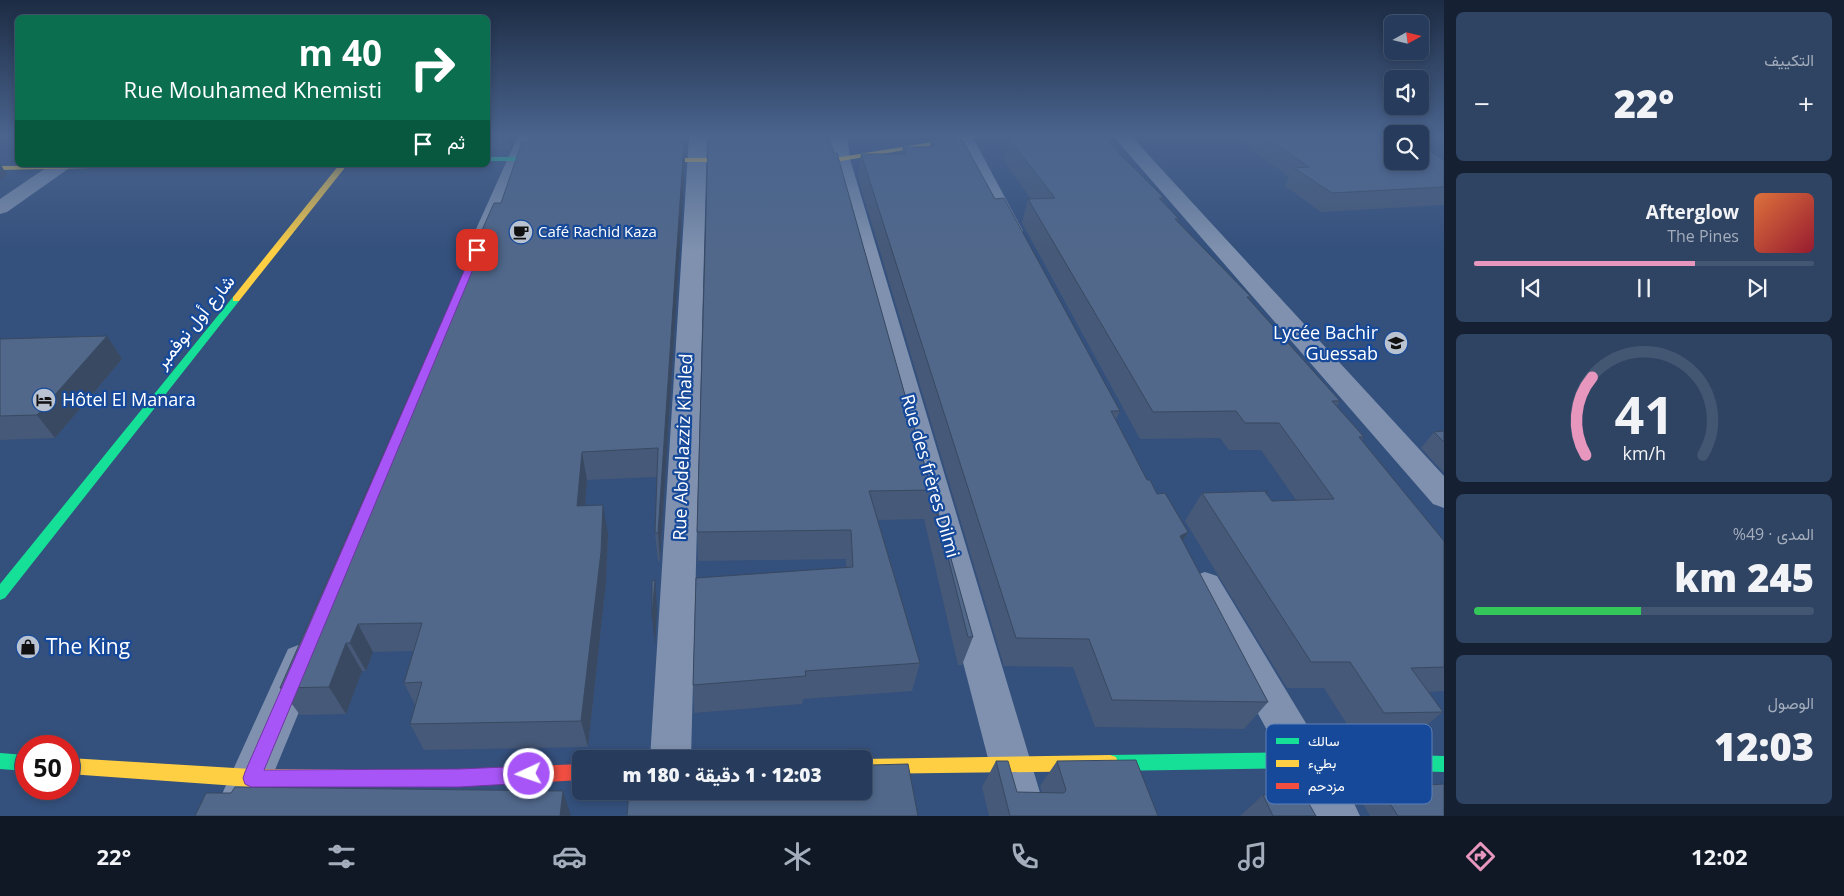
<!DOCTYPE html>
<html lang="ar">
<head>
<meta charset="utf-8">
<style>
  :root { --surface:#273c5d; --page:#2f4363; --text:#f1f3f6; --muted:#a4adbc; --line:#435672; --accent:#e797bd }
  body { margin:0; font-family:"Open Sans",Vazirmatn,sans-serif; background:var(--page); color:var(--text); direction:rtl; height:100vh; display:flex; flex-direction:column; font-size:19px; white-space:nowrap }
  * { box-sizing:border-box; margin:0 }
  p { font-size:16px; color:var(--muted) }
  .icon { flex:none; width:28px; height:28px; fill:none; stroke:currentColor; stroke-width:2; stroke-linecap:round; stroke-linejoin:round }
  .map { position:relative; flex:1; overflow:hidden; direction:ltr }
  .sheet { display:flex; flex-direction:column; gap:12px; padding:12px; background:#152133; width:400px }
  .sheet>* { flex:none }
  .hud { position:absolute; left:15px; top:15px; width:475px; height:152px; border-radius:8px; box-shadow:0 2px 8px #0003,0 0 0 1px var(--line); direction:rtl; background:#0b6e4f; color:#fff; overflow:hidden }
  .needle { width:32px; rotate:82deg }
  .controls { position:absolute; left:1384px; top:15px; display:grid; gap:10px }
  .controls a { display:grid; place-items:center; width:45px; height:45px; border-radius:8px; background:var(--surface); box-shadow:0 2px 8px #0003,0 0 0 1px var(--line); font-size:25px }
  .speed { position:absolute; left:15px; top:735px; display:flex; gap:10px; font-size:25px; font-weight:700; text-align:center }
  .speed>* { display:grid; place-content:center; width:65px; height:65px; border-radius:50%; background:var(--surface); box-shadow:0 2px 8px #0003,0 0 0 1px var(--line); line-height:1 }
  .speed .limit { border:8px solid #d22; background:#fff; color:#111 }
  .pin { position:absolute; display:grid; place-items:center; width:42px; height:42px; color:#fff; margin:-21px; border-radius:10px; box-shadow:0 2px 8px #0006 }
  .me { position:absolute; width:55px; margin:-28px; rotate:267deg; stroke-linejoin:round; filter:drop-shadow(0 0 4px #0008) }
  .turn { display:flex; align-items:center; gap:18px; height:105px; padding:0 25px; font-size:22px }
  .turn .icon { width:65px; height:65px; stroke-width:2.5 }
  .turn b { display:block; font-size:35px; line-height:42px }
  .then { display:flex; align-items:center; height:48px; padding:0 25px; background:#0003; gap:10px; font-size:19px }
  .big { font-size:38px; font-weight:800; line-height:1.1 }
  .sheet .tile { flex:1; display:flex; flex-direction:column; justify-content:center; gap:8px; min-width:0; padding:0 18px; border-radius:8px; background:var(--page) }
  .sheet .dial { align-items:center; gap:0 }
  .dial svg { height:130px; overflow:visible; fill:none; stroke:var(--line); stroke-width:7; stroke-linecap:round; text-anchor:middle }
  .dial text { fill:var(--text); stroke:none }
  .song { display:flex; align-items:center; gap:15px }
  .cover { width:60px; height:60px; border-radius:8px; background:linear-gradient(135deg,hsl(20 70% 55%),hsl(350 70% 35%)) }
  .played { height:5px; border-radius:2px; background:linear-gradient(90deg,var(--accent) 65%,var(--line) 65%) }
  .keys { display:flex; justify-content:space-around; direction:ltr }
  .heat { display:flex; justify-content:space-between; align-items:center; font-size:28px; direction:ltr }
  .charge { height:8px; border-radius:4px; background:linear-gradient(90deg,#34c759 49%,var(--line) 0) }
  .trip { position:absolute; left:572px; top:750px; width:300px; height:50px; border-radius:8px; background:var(--surface); box-shadow:0 2px 8px #0003,0 0 0 1px var(--line); font-weight:800; line-height:50px; text-align:center; direction:rtl }
  .tabs { display:flex; height:80px; justify-content:space-around; align-items:center; background:#101825; color:var(--muted) }
  .tabs .icon { width:35px; height:35px }
  .tabs .selected { color:var(--accent) }
  .tabs b { font-size:22px; color:var(--text) }
  main { display:flex; flex:1; min-height:0 }
  .map>svg:first-child { display:block }
  .lines { fill:none; stroke-linecap:round; stroke-linejoin:round }
  .street { fill:#7f91ae; fill-rule:evenodd }
  .fast { fill:#16e098; fill-rule:evenodd }
  .slow { fill:#ffcf43; fill-rule:evenodd }
  .jam { fill:#f24e42; fill-rule:evenodd }
  .wall { fill:#465978 }
  .shaded-wall { fill:#394961 }
  .building { fill:#51688b; stroke:#394961 }
  .route { fill:#a855f7; stroke:#6d37a1 }
  .labels { text-anchor:middle; stroke-width:4.5; stroke-linejoin:round; paint-order:stroke }
  .far-poi-label { font-size:15px; fill:#fff; stroke:#16499a; text-anchor:start }
  .street-label { font-size:18px; fill:#fff; stroke:#16499a }
  .poi-label { font-size:18px; fill:#fff; stroke:#16499a; text-anchor:end }
  .near-poi-label { font-size:21px; fill:#fff; stroke:#16499a; text-anchor:start }
  .key { fill:#16499a; stroke:#5c80b8; stroke-width:1 }
  .key-label { font-size:14px; fill:#fff }
</style>
</head>
<body>
<main>
<section class="sheet">
<div class="tile"><p>التكييف</p>
<div class="heat"><a>−</a><b class="big">22°</b><a>+</a></div>
</div>
<div class="tile">
<div class="song"><i class="cover"></i><div><b>Afterglow</b><p>The Pines</p></div></div>
<div class="played"></div>
<div class="keys"><svg class="icon" aria-label="previous" viewBox="0 0 24 24"><path d="M18 5L8 12l10 7zM5 5v14"/></svg><svg class="icon" aria-label="pause" viewBox="0 0 24 24"><path d="M8 5v14M16 5v14"/></svg><svg class="icon" aria-label="next" viewBox="0 0 24 24"><path d="M6 5l10 7-10 7zM19 5v14"/></svg></div>
</div>
<div class="tile dial"><svg viewBox="0 0 100 80">
<path d="M14 69A42 42 0 1 1 86 69"/>
<path d="M14 69A42 42 0 0 1 18 21" stroke="#e797bd"/>
<text x="50" y="56" font-size="32" font-weight="700">41</text>
<text x="50" y="72" font-size="11">km/h</text>
</svg></div>
<div class="tile"><p>المدى · 49%</p><b class="big">245 km</b><div class="charge"></div></div>
<div class="tile"><p>الوصول</p><b class="big">12:03</b></div>
</section>
<div class="map">
<svg width="1444" height="816" viewBox="0 0 1444 816">
  <rect width="100%" height="100%" fill="#34507c"/>
  <g class="lines">
    <path class="street" d="M 518,136 L 535,136 L 492,238 L 489,242 L 482,244 L 475,242 L 472,238 Z
      M 689,136 L 707,136 L 691,759 L 650,759 Z
      M 830,136 L 847,136 L 850,159 L 1047,816 L 1003,816 L 832,159 Z
      M 955,136 L 972,136 L 1023,231 L 1020,235 L 1013,237 L 1006,235 L 1003,231 Z
      M 1113,136 L 1131,136 L 1444,476 L 1444,508 L 1433,504 Z
      M 50,165 L 71,165 L 68,169 L 7,212 L 0,214 L 0,199 Z
      M 1205,572 L 1217,576 L 1353,801 L 1360,816 L 1314,816 L 1188,586 L 1193,576 Z
      M 301,644 L 314,649 L 320,661 L 256,816 L 212,816 L 288,649 Z
      M 647,791 L 689,791 L 689,816 L 645,816 Z"/>
    <path class="fast" d="M 488,157 L 554,157 L 558,159 L 554,161 L 488,161 Z
      M 236,296 L 239,297 L 239,301 L 5,598 L 0,600 L 0,584 L 233,297 Z
      M 1307,752 L 1444,756 L 1444,772 L 1307,768 L 1110,771 L 1104,769 L 1102,763 L 1104,757 L 1110,755 Z
      M 0,753 L 26,755 L 26,771 L 0,769 Z"/>
    <path class="slow" d="M 969,136 L 987,136 L 841,161 L 802,161 L 798,159 L 802,157 L 841,157 Z
      M 644,158 L 744,158 L 748,160 L 744,162 L 647,162 L 643,160 Z
      M 141,165 L 137,167 L 0,170 L 0,166 Z
      M 339,165 L 347,165 L 239,301 L 233,301 L 233,297 Z
      M 1110,755 L 1116,757 L 1118,763 L 1116,769 L 1110,771 L 864,774 L 864,759 L 861,759 Z
      M 69,758 L 251,769 L 387,769 L 393,772 L 396,778 L 393,784 L 387,787 L 251,787 L 69,774 Z"/>
    <path class="jam" d="M 581,764 L 581,780 L 459,787 L 387,787 L 381,784 L 378,778 L 381,772 L 387,769 L 459,769 Z"/>
  </g>
  <path class="wall" d="M 488,136 L 517,136 L 510,149 L 488,150 Z
    M 528,136 L 687,136 L 686,152 L 685,152 L 685,166 L 660,561 L 658,561 L 655,533 L 657,477 L 587,480 L 585,506 L 608,534 L 606,581 L 588,747 L 424,750 L 410,724 L 415,705 L 404,683 L 413,651 L 373,652 L 366,671 L 362,671 L 346,714 L 300,715 L 280,688 L 529,142 Z
    M 708,136 L 825,136 L 825,142 L 834,153 L 837,153 L 973,637 L 962,665 L 958,665 L 924,519 L 878,520 L 920,663 L 912,691 L 803,699 L 802,704 L 694,713 L 693,685 L 846,567 L 846,559 L 698,561 L 697,532 Z
    M 1030,136 L 1102,136 L 1164,198 L 1162,202 L 1179,219 L 1178,222 L 1251,297 L 1249,300 L 1340,401 L 1337,406 L 1364,437 L 1362,440 L 1444,541 L 1444,691 L 1429,692 L 1443,712 L 1412,737 L 1355,737 L 1324,688 L 1287,688 L 1185,521 L 1202,493 L 1266,494 L 1272,501 L 1296,500 L 1261,450 L 1229,450 L 1220,438 L 1140,439 L 1022,223 L 1028,199 L 1031,199 L 1004,161 L 1009,139 L 1029,138 Z
    M 1239,136 L 1392,136 L 1444,160 L 1444,205 L 1321,212 L 1285,186 L 1289,177 L 1237,139 Z
    M 931,139 L 995,199 L 1120,411 L 1116,420 L 1147,480 L 1157,494 L 1188,532 L 1182,541 L 1268,702 L 1244,729 L 1095,727 L 1073,667 L 1004,666 L 858,178 L 861,154 L 902,154 L 903,147 L 930,147 Z
    M 107,336 L 122,359 L 55,438 L 0,440 L 0,339 Z
    M 1444,431 L 1444,473 L 1421,448 L 1434,432 Z
    M 996,761 L 1017,792 L 1042,793 L 1040,786 L 1057,761 L 1158,816 L 989,816 L 982,787 Z
    M 1380,788 L 1444,816 L 1370,816 L 1362,802 Z
    M 1263,795 L 1316,816 L 1240,816 Z"/>
  <path class="shaded-wall" d="M 507,136 L 517,136 L 510,149 Z
    M 686,136 L 687,136 L 686,152 Z
    M 684,142 L 685,166 L 660,561 L 658,533 Z
    M 0,163 L 7,175 L 0,180 Z
    M 107,336 L 122,359 L 55,438 L 37,415 Z
    M 582,452 L 587,480 L 583,535 L 577,506 Z
    M 603,505 L 608,534 L 606,581 L 588,747 L 581,721 Z
    M 1188,532 L 1170,560 L 1180,536 Z
    M 655,580 L 657,610 L 655,645 L 652,617 Z
    M 358,624 L 373,652 L 366,671 L 350,643 Z
    M 346,643 L 362,671 L 346,714 L 329,687 Z
    M 563,791 L 571,816 L 560,816 Z
    M 640,791 L 646,791 L 644,816 L 640,794 Z"/>
  <path class="building" d="M 1031,136 L 1102,136 L 1164,198 L 1159,198 L 1179,219 L 1175,219 L 1251,297 L 1247,297 L 1340,401 L 1332,401 L 1364,437 L 1359,437 L 1444,541 L 1444,667 L 1411,668 L 1443,712 L 1384,713 L 1350,662 L 1311,662 L 1202,493 L 1268,491 L 1265,492 L 1272,501 L 1334,499 L 1279,423 L 1245,423 L 1236,411 L 1153,412 L 1028,199 L 1055,198 L 1009,139 L 1032,138 Z
    M 1265,136 L 1392,136 L 1392,161 L 1420,161 L 1420,145 L 1444,160 L 1444,187 L 1332,193 L 1294,168 L 1309,167 Z
    M 931,139 L 962,139 L 995,199 L 1004,198 L 1120,411 L 1111,411 L 1147,480 L 1150,480 L 1157,494 L 1165,493 L 1188,532 L 1180,536 L 1268,702 L 1112,700 L 1089,639 L 1016,638 L 861,154 L 906,154 L 903,147 L 935,147 Z
    M 522,142 L 684,142 L 658,533 L 655,533 L 658,448 L 582,452 L 577,506 L 603,505 L 601,552 L 581,721 L 410,724 L 422,682 L 404,683 L 422,623 L 358,624 L 350,643 L 346,643 L 329,687 L 280,688 L 494,203 L 501,203 Z
    M 708,142 L 830,142 L 834,153 L 837,153 L 973,637 L 968,637 L 931,490 L 869,491 L 920,663 L 805,671 L 806,676 L 693,685 L 696,578 L 853,567 L 851,530 L 697,532 Z
    M 107,336 L 37,415 L 0,416 L 0,339 Z
    M 1444,431 L 1444,442 L 1434,432 Z
    M 655,580 L 652,617 L 652,581 Z
    M 869,749 L 869,763 L 871,765 L 908,764 L 918,816 L 627,816 L 629,791 L 640,791 L 640,794 L 689,794 L 689,791 L 864,791 L 864,759 L 631,759 L 631,755 Z
    M 1136,760 L 1158,816 L 1010,816 L 996,761 L 1008,761 L 1017,792 L 1064,793 L 1066,790 L 1057,761 Z
    M 1444,784 L 1444,816 L 1398,816 L 1380,788 Z
    M 235,787 L 563,791 L 560,816 L 195,816 L 206,793 L 231,793 Z
    M 1263,795 L 1304,795 L 1316,816 L 1273,816 Z"/>
  <linearGradient id="sky" x2="0" y2="1"><stop stop-color="#1d2c44"/><stop offset="0.54" stop-color="#4a648e"/><stop offset="1" stop-color="#4a648e" stop-opacity="0"/></linearGradient>
  <rect width="1444" height="251" fill="url(#sky)"/>
  <path class="route" d="M 474,248 L 480,248 L 481,250 L 264,770 L 459,769 L 529,766 L 535,768 L 537,774 L 535,781 L 529,783 L 459,787 L 251,787 L 245,784 L 243,778 L 245,772 Z"/>
  <defs>
    <g id="cafe-disc" transform="scale(1.25)"><circle r="9.5" fill="#b8c2d1" stroke="#16499a"/><path d="M-5.5-4.5H6V0H3Q3 3.5 0 3.5H-2.5Q-5.5 3.5-5.5 0ZM3-3.2v2h1.7v-2ZM-6 4.5H4V6H-6Z" fill="#111"/></g>
    <g id="school-disc" transform="scale(1.25)"><circle r="9.5" fill="#b8c2d1" stroke="#16499a"/><path d="M0-5L7-2L0 1L-7-2ZM-4 1L0 2.5L4 1V4Q0 6-4 4Z" fill="#111"/></g>
    <g id="hotel-disc" transform="scale(1.25)"><circle r="9.5" fill="#b8c2d1" stroke="#16499a"/><path d="M-6-4.5h1.5V1H6V5H4.5V3h-9V5H-6ZM-4 0a1.8 1.8 0 1 1 3.6 0ZM.5 0V-2.5h3Q6-2.5 6 0Z" fill="#111"/></g>
    <g id="shop-disc" transform="scale(1.25)"><circle r="9.5" fill="#b8c2d1" stroke="#16499a"/><path d="M-5-2.5h2.3a2.7 3.5 0 0 1 5.4 0H5L5.5 6h-11ZM-1.5-2.5h3a1.5 2.3 0 0 0-3 0Z" fill="#111"/></g>
  </defs>
  <g fill-rule="evenodd">
    <use href="#cafe-disc" x="521" y="232"/>
    <use href="#school-disc" x="1396" y="343"/>
    <use href="#hotel-disc" x="44" y="400"/>
    <use href="#shop-disc" x="28" y="647"/>
  </g>
  <g class="labels">
    <g class="far-poi-label">
      <text x="538" y="237">Café Rachid Kaza</text>
    </g>
    <g class="street-label">
      <text transform="translate(195 322) rotate(-51)" y="6">شارع أول نوفمبر</text>
      <text transform="translate(683 447) rotate(-88)" y="6">Rue Abdelazziz Khaled</text>
      <text transform="translate(930 476) rotate(74)" y="6">Rue des frères Dilmi</text>
    </g>
    <g class="poi-label">
      <text x="1378" y="339">Lycée Bachir<tspan x="1378" dy="21">Guessab</tspan></text>
      <text x="62" y="406" text-anchor="start">Hôtel El Manara</text>
    </g>
    <g class="near-poi-label">
      <text x="46" y="654">The King</text>
    </g>
  </g>
  <rect x="1266" y="724" width="166" height="80" rx="8" class="key"/>
  <rect x="1276" y="738" width="23" height="6" fill="#16e098"/>
  <rect x="1276" y="760" width="23" height="7" fill="#ffcf43"/>
  <rect x="1276" y="783" width="23" height="6" fill="#f24e42"/>
  <g class="key-label">
    <text x="1308" y="746">سالك</text>
    <text x="1308" y="768">بطيء</text>
    <text x="1308" y="791">مزدحم</text>
  </g>
</svg>
<div class="controls">
<a><svg class="needle" viewBox="-14 -14 28 28"><path d="M0-13l5 13h-10z" fill="#e53935"/><path d="M0 13l5-13h-10z" fill="#a4adbc"/></svg></a>
<a><svg class="icon" aria-label="sound" viewBox="0 0 24 24"><path d="M4 9h4l5-4v14l-5-4H4zM17 9q2 3 0 6"/></svg></a>
<a><svg class="icon" aria-label="search" viewBox="0 0 24 24"><circle cx="10" cy="10" r="6"/><path d="M15 15l6 6"/></svg></a>
</div>
<div class="speed"><div class="limit">50</div></div>
<div class="pin" style="left:477px;top:250px;background:#d93025"><svg class="icon" aria-label="arrive" viewBox="0 0 24 24"><path d="M6 21V4h12l-3 4 3 4H6"/></svg></div>
<svg class="me" style="left:529px;top:774px" viewBox="-20 -20 40 40"><circle r="17" fill="#a855f7" stroke="#fff" stroke-width="3"/><path d="M0-11L8 9 0 5-8 9z" fill="#fff"/></svg>
<div class="trip">12:03 · 1 دقيقة · 180 m</div>
<div class="hud">
<div class="turn"><svg class="icon" aria-label="right" viewBox="0 0 24 24"><path d="M7 20v-9h11M14 6l5 5-5 5"/></svg><div><b>40 m</b>Rue Mouhamed Khemisti</div></div>
<div class="then">ثم<svg class="icon" aria-label="arrive" viewBox="0 0 24 24"><path d="M6 21V4h12l-3 4 3 4H6"/></svg></div>
</div>
</div>
</main>
<nav class="tabs">
<b>12:02</b>
<svg class="icon selected" aria-label="directions" viewBox="0 0 24 24"><path d="M12 3l9 9-9 9-9-9zM9 14v-3h6M13 9l2 2-2 2"/></svg>
<svg class="icon" aria-label="music" viewBox="0 0 24 24"><path d="M9 18V5l10-2v13"/><circle cx="6" cy="18" r="3"/><circle cx="16" cy="16" r="3"/></svg>
<svg class="icon" aria-label="phone" viewBox="0 0 24 24"><path d="M5 4h4l2 5-3 2q2 4 5 5l2-3 5 2v4C11 20 4 13 5 4z"/></svg>
<svg class="icon" aria-label="climate" viewBox="0 0 24 24"><path d="M12 3v18M4 7l16 10M4 17L20 7"/></svg>
<svg class="icon" aria-label="car" viewBox="0 0 24 24"><path d="M5 17H2v-5l4-1 3-4h7l3 4 3 1v5h-3M9 17h6M6 11h13"/><circle cx="7" cy="17" r="2"/><circle cx="17" cy="17" r="2"/></svg>
<svg class="icon" aria-label="filters" viewBox="0 0 24 24"><path d="M4 7h16M4 17h16"/><circle cx="9" cy="7" r="2"/><circle cx="15" cy="17" r="2"/></svg>
<b>22°</b>
</nav>
</body>
</html>
